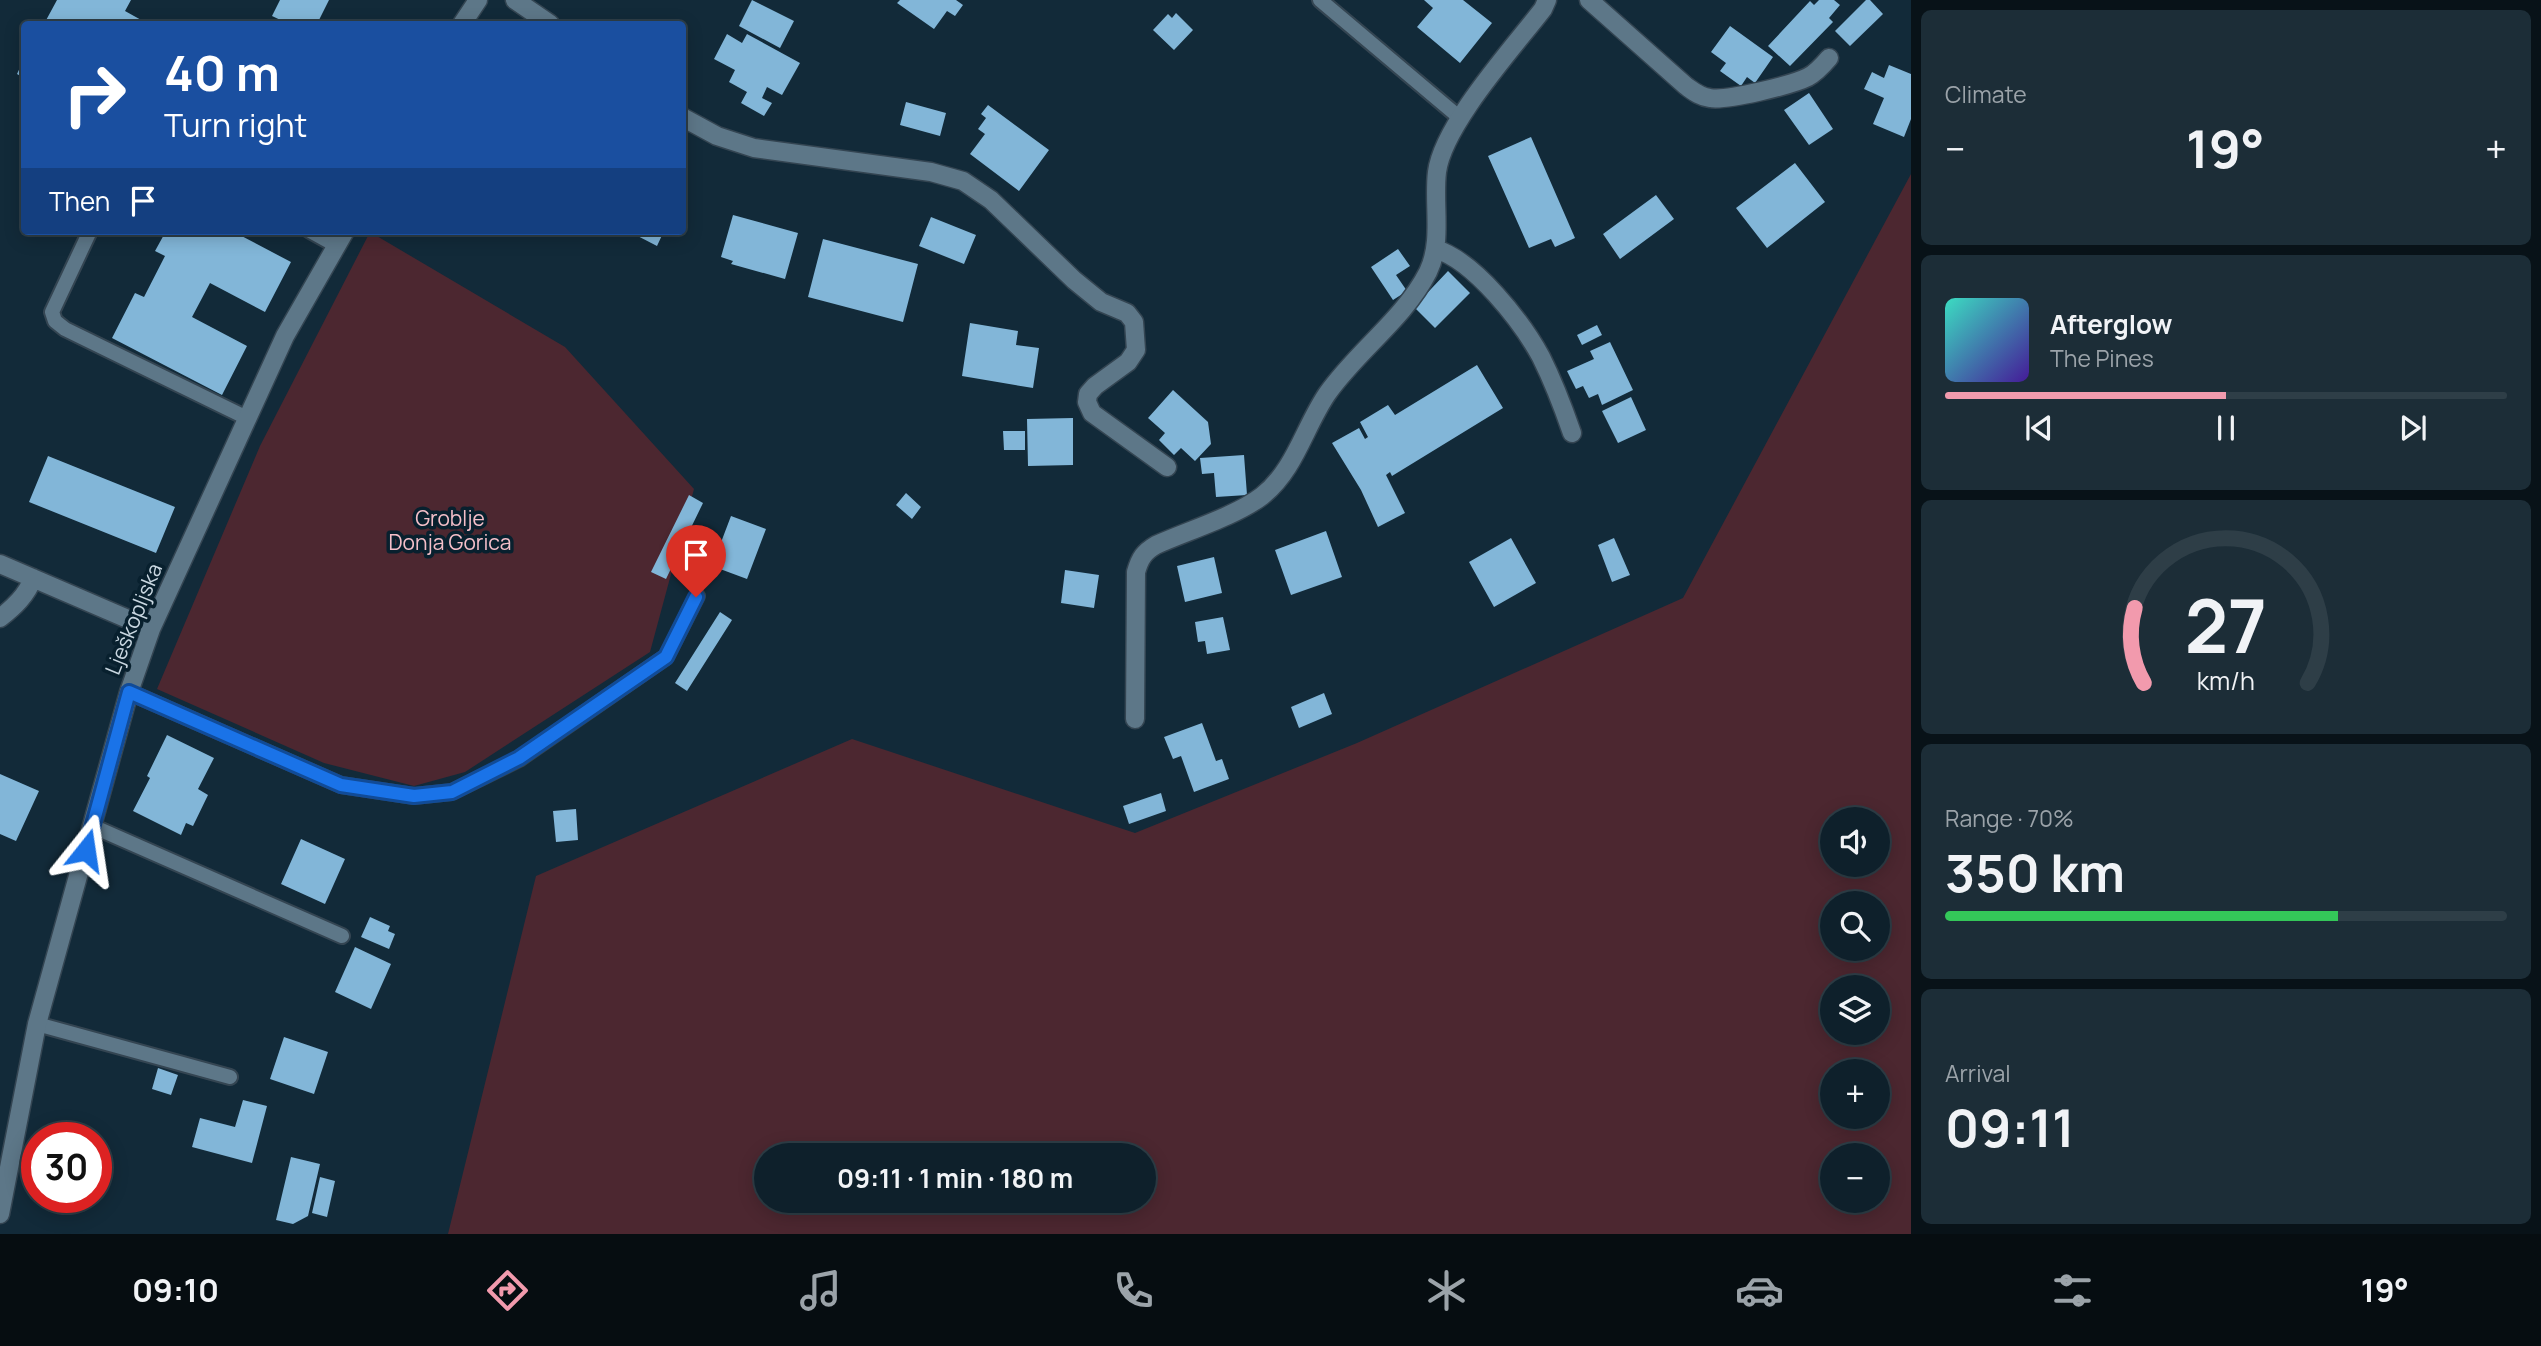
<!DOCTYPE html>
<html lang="en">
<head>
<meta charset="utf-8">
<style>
  :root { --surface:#0e202b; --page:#1c2d37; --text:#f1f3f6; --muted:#9ba3a9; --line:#2e3e47; --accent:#f29aad }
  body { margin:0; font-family:Manrope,sans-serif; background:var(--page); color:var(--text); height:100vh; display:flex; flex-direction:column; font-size:26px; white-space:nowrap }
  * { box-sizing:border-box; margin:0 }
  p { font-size:23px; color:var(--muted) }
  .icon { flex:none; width:38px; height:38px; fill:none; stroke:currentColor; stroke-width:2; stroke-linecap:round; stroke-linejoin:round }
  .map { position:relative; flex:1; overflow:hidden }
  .details { display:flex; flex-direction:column; gap:10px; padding:10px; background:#081218; width:630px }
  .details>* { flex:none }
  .top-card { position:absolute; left:21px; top:21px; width:665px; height:214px; border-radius:7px; box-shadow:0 4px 18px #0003,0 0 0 2px var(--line); background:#1a4fa0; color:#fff; overflow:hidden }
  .fabs { position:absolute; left:1820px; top:807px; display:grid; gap:14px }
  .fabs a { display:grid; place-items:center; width:70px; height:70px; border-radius:50%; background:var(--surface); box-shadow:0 4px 18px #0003,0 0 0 2px var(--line); font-size:35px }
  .speed { position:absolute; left:21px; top:1122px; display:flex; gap:14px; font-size:35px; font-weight:700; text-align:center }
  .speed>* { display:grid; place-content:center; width:91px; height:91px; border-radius:50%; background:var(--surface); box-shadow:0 4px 18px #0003,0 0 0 2px var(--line); line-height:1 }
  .speed .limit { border:10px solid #d22; background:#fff; color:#111 }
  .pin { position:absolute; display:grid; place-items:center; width:60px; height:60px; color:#fff; margin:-72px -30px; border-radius:50% 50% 50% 0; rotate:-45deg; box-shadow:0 0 7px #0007 }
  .pin .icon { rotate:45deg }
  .me { position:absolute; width:77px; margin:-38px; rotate:15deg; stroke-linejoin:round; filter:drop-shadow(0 0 5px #0008) }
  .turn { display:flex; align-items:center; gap:24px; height:147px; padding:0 28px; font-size:32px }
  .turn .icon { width:91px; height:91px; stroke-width:2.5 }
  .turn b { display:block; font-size:49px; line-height:60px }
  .then { display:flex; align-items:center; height:66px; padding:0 28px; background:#0003; gap:14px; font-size:26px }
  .big { font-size:52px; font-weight:700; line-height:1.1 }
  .details .card { flex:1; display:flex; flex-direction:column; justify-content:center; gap:10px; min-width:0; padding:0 24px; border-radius:10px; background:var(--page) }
  .details .dial { align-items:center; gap:0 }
  .dial svg { height:182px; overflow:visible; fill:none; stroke:var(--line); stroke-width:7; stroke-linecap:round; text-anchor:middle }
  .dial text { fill:var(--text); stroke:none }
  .song { display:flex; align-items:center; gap:21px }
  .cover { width:84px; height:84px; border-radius:10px; background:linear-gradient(135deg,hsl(170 70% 55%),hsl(260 70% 35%)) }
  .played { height:7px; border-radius:4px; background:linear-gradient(90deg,var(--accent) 50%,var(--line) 50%) }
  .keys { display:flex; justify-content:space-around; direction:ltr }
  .heat { display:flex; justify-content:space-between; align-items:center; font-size:38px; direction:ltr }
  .charge { height:10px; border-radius:5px; background:linear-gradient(90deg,#34c759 70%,var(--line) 0) }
  .trip { position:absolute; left:754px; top:1143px; width:402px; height:70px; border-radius:35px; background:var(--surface); box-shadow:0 4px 18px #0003,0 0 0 2px var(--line); font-weight:700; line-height:70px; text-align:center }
  .tab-bar { display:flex; height:112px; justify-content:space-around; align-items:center; background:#060d11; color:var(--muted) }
  .tab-bar .icon { width:49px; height:49px }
  .tab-bar .on { color:var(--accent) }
  .tab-bar b { font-size:32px; color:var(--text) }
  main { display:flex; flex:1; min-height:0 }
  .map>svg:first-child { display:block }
  .green { fill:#4c2730; fill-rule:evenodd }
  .building { fill:#82b6d8 }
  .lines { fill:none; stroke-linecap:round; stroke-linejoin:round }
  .lane-casing { stroke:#344552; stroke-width:18 }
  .street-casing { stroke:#344552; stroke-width:21 }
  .lane { stroke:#5d7788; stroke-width:14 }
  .street { stroke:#5d7788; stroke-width:18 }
  .route-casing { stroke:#114b97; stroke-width:18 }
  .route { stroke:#1a73e8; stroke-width:12 }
  .labels { text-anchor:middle; stroke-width:7; stroke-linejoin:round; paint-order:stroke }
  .park-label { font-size:21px; fill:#f4bfc9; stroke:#08202e }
  .street-label { font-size:21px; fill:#c9d7e1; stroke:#08202e }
</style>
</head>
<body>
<main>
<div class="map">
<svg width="1911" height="1234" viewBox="0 0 1911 1234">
  <rect width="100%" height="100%" fill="#122a39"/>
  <path class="green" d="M 1911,174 L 1911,1234 L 448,1234 L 536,876 L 852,739 L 1135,833 L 1357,743 L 1683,598 ZM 1832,819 L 1878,819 L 1878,864 L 1832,864 ZM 1832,903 L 1878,903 L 1878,948 L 1832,948 ZM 1832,987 L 1878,987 L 1878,1032 L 1832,1032 ZM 1832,1071 L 1878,1071 L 1878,1116 L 1832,1116 ZM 766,1155 L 1144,1155 L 1144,1200 L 766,1200 ZM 1832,1155 L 1878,1155 L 1878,1200 L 1832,1200 Z
    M 370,232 L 565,347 L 694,489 L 650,652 L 465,772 L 414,786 L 324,763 L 157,689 L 260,446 Z"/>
  <path class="building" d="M 57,0 L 131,0 L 125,11 L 143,21 L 140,24 L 44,24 Z
    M 280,0 L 329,0 L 317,24 L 289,24 L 272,16 Z
    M 752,0 L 794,21 L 780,48 L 739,26 Z
    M 900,0 L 956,0 L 963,5 L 955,16 L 947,11 L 934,29 L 897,3 Z
    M 1424,0 L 1463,0 L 1492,23 L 1460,63 L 1417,27 L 1433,8 Z
    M 1819,0 L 1834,0 L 1840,5 L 1829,18 L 1833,22 L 1790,66 L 1768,46 L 1810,1 L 1814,5 Z
    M 1866,0 L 1870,0 L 1883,14 L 1850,46 L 1835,31 Z
    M 1176,13 L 1193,30 L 1174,50 L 1153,30 L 1168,14 L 1172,18 Z
    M 1730,26 L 1773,57 L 1755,83 L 1747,77 L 1741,86 L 1720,71 L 1726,63 L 1711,52 Z
    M 727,34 L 742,43 L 747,34 L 800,63 L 782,95 L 767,87 L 762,98 L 772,103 L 764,116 L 741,103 L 747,92 L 729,82 L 735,70 L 714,59 Z
    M 24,59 L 24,78 L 17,74 Z
    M 1889,65 L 1911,74 L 1911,119 L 1904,137 L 1873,124 L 1884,98 L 1864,89 L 1872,72 L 1884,78 Z
    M 1809,93 L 1833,129 L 1809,145 L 1784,110 Z
    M 906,102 L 946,113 L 940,136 L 900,125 Z
    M 988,105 L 1049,150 L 1019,191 L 970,154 L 985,134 L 978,129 L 986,118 L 981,114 Z
    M 1531,137 L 1575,238 L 1555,247 L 1551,239 L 1529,248 L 1488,156 Z
    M 1795,163 L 1825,202 L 1767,248 L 1736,208 Z
    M 1656,195 L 1674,219 L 1620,259 L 1603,234 Z
    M 733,215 L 798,233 L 785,279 L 731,264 L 733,261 L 721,257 Z
    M 931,217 L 976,235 L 964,264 L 919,246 Z
    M 166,231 L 232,231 L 291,262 L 265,312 L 210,283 L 192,317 L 247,346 L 222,395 L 112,338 L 135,293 L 144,297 L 165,256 L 155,251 Z
    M 628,231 L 664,231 L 657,246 Z
    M 823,239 L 918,264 L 903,322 L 808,297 Z
    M 1398,249 L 1410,266 L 1396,275 L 1407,291 L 1393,300 L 1371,267 Z
    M 1448,271 L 1470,293 L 1435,328 L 1414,307 Z
    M 970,323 L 1018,331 L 1016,345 L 1039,348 L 1033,388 L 962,376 Z
    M 1597,325 L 1602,335 L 1582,345 L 1577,335 Z
    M 1610,342 L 1633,390 L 1602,405 L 1598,394 L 1589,398 L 1583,386 L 1576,389 L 1567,371 L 1594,359 L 1590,351 Z
    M 1477,365 L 1503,408 L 1392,476 L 1390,472 L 1386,475 L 1405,513 L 1378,527 L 1361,490 L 1332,443 L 1359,428 L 1365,439 L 1368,437 L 1360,422 L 1388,405 L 1395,415 Z
    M 1173,390 L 1208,422 L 1211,444 L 1195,461 L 1181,448 L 1174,455 L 1159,440 L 1165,433 L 1148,418 Z
    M 1631,397 L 1646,430 L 1618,443 L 1602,411 Z
    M 1073,418 L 1073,465 L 1028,466 L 1027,419 Z
    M 1003,431 L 1025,431 L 1025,450 L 1004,450 Z
    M 1244,455 L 1247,495 L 1216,497 L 1214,473 L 1202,474 L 1200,458 Z
    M 48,456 L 175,507 L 156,553 L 29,502 Z
    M 906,493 L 921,507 L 912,519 L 896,505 Z
    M 689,495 L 703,503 L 666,579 L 651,572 Z
    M 731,516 L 766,529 L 747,579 L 712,566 Z
    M 1326,531 L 1342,577 L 1291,595 L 1275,550 Z
    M 1511,538 L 1536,583 L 1494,607 L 1469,562 Z
    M 1614,538 L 1630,575 L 1612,582 L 1598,545 Z
    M 1214,557 L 1222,593 L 1185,602 L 1177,566 Z
    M 1065,570 L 1099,575 L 1094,608 L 1061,603 Z
    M 720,612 L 732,620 L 687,691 L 675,683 Z
    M 1223,617 L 1230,650 L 1207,654 L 1205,641 L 1198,642 L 1195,622 Z
    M 1324,693 L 1332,714 L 1299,728 L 1291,707 Z
    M 1202,723 L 1216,761 L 1222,759 L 1229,779 L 1194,792 L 1181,756 L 1173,759 L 1164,737 Z
    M 167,735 L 214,758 L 198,789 L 208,795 L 193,826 L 186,823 L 181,835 L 133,811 L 150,778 L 147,776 Z
    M 0,774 L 39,791 L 16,841 L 0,834 Z
    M 1161,793 L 1166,811 L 1129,824 L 1123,806 Z
    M 576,809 L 578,840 L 556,842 L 553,811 Z
    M 301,839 L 345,859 L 325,904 L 281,884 Z
    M 370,917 L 390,926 L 388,931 L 395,934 L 389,949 L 361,937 Z
    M 355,947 L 391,964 L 371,1009 L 335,992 Z
    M 284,1037 L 328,1052 L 314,1094 L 270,1079 Z
    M 158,1068 L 178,1075 L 171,1095 L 152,1089 Z
    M 243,1100 L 267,1106 L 252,1163 L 192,1147 L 200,1118 L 235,1127 Z
    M 291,1157 L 320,1164 L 308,1216 L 293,1224 L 276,1220 Z
    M 320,1177 L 335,1181 L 327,1217 L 312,1213 Z"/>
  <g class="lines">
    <g class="lane-casing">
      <path id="lane" d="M 1320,0 L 1460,118
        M 90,231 L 52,312 L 55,321 L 65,329 L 247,418
        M 310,231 L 337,246
        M 129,692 L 341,785 L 414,796 L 452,792 L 519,759 L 666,657 L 697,596
        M 92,826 L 342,936
        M 37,1024 L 230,1077"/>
    </g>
    <g class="street-casing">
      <path id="street" d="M 515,0 L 550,24
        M 1589,0 L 1686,86 C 1693,91 1700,97 1710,98 C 1727,101 1792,85 1808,77 C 1816,73 1823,65 1829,58
        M 462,24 L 478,0
        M 682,117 L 717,136 L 754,148 L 931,172 L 963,181 L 991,200 L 1074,280 L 1101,302 L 1127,313 L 1134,322 L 1136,350 L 1128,362 L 1095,386 L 1088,394 L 1087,402 L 1092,413 L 1167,467
        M 1435,249 C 1474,260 1522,322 1541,357 C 1553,381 1563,407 1572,433
        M 0,564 L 151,629
        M 0,618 C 14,607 27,595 33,578
        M 1135,719 L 1136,572 C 1140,558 1144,552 1156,545 C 1187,531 1236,516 1262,496 C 1295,470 1304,428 1327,394 C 1357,351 1404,319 1428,272 C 1443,241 1433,205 1437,172 C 1443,125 1513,48 1543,9 L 1547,0
        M 0,1214 L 37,1024 L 129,692 L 151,629 L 285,336 L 345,231"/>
    </g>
    <use href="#lane" class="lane"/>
    <use href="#street" class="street"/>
  </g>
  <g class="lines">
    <g class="route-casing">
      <path id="route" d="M 86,850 L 129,692 L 341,785 L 414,796 L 452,792 L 519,758 L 666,657 L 696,597"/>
    </g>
    <use href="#route" class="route"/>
  </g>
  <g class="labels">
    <g class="park-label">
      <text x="450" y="526">Groblje<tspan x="450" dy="24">Donja Gorica</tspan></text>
    </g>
    <g class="street-label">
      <text transform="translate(134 619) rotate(-68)" y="7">Lješkopljska</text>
    </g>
  </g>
</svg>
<div class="fabs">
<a><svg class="icon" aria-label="sound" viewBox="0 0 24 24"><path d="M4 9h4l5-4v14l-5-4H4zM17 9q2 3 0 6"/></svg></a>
<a><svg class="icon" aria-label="search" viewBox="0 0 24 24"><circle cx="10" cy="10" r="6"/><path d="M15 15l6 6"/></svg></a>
<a><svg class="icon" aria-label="layers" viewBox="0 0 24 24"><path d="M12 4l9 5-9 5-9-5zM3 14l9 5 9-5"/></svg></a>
<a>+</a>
<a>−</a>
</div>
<div class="speed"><div class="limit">30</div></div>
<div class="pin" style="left:696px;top:597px;background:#d93025"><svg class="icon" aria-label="arrive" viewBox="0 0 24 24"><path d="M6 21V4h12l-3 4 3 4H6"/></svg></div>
<svg class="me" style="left:86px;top:850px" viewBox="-20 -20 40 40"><path d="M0-17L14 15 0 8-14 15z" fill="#1a73e8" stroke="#fff" stroke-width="4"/></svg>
<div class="trip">09:11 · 1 min · 180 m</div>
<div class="top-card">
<div class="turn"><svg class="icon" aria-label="right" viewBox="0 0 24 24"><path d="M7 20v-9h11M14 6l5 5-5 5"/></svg><div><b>40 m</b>Turn right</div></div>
<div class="then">Then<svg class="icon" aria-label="arrive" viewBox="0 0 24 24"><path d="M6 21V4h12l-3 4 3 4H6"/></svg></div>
</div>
</div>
<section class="details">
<div class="card"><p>Climate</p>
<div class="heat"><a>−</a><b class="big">19°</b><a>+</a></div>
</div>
<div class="card">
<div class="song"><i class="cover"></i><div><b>Afterglow</b><p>The Pines</p></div></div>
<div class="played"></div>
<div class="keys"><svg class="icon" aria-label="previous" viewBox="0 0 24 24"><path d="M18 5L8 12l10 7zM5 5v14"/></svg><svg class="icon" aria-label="pause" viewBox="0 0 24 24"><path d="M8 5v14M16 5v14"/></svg><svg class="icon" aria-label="next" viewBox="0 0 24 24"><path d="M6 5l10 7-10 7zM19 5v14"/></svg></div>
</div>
<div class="card dial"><svg viewBox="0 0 100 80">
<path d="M14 69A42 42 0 1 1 86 69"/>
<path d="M14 69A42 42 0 0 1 10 36" stroke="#f29aad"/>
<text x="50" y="56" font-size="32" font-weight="700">27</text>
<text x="50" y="72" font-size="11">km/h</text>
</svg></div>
<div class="card"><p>Range · 70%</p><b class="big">350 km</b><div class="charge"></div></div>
<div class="card"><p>Arrival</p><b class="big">09:11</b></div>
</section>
</main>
<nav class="tab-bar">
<b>09:10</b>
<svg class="icon on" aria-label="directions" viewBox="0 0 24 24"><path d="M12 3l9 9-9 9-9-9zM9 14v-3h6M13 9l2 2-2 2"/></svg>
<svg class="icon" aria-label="music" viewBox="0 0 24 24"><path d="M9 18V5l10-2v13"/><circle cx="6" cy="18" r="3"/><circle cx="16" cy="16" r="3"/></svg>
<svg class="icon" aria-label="phone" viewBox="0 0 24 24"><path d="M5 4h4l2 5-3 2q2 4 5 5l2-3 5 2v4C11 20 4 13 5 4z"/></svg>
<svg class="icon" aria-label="climate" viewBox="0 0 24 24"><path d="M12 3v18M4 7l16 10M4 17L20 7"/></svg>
<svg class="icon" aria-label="car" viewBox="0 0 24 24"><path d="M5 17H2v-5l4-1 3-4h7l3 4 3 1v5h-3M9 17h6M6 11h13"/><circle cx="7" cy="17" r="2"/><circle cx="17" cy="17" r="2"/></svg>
<svg class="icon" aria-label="filters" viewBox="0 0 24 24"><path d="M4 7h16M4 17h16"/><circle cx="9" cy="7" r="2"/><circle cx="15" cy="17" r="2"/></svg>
<b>19°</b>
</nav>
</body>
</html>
